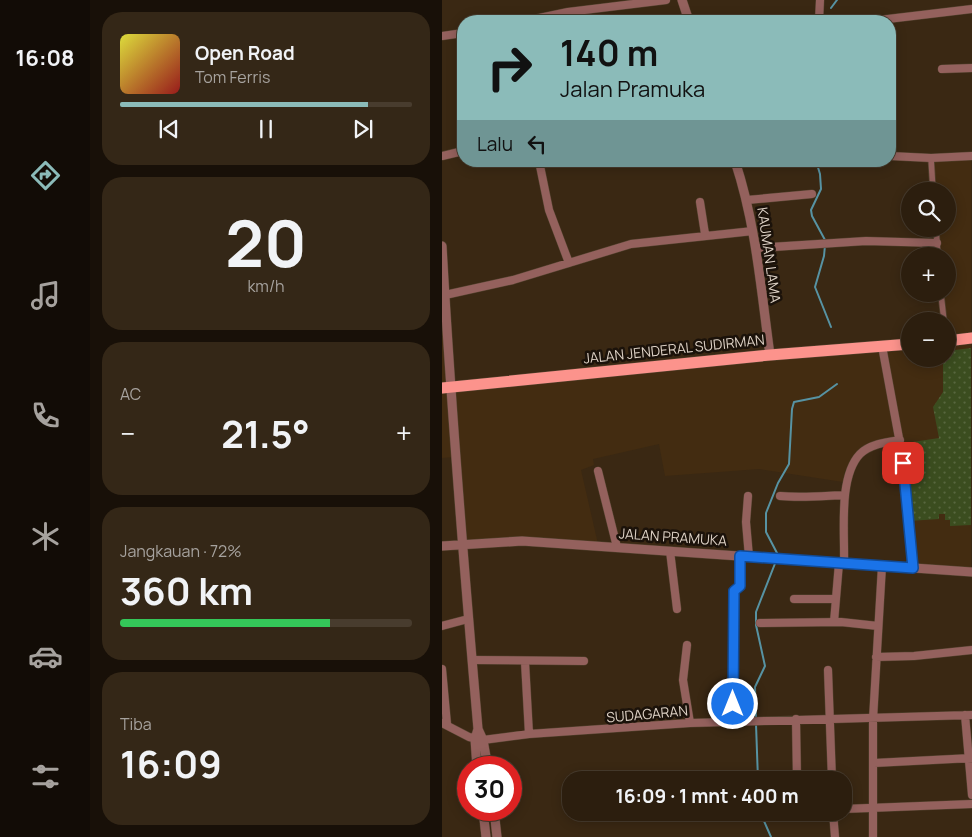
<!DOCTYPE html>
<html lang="id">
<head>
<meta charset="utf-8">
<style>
  :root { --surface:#2c1e0e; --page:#342717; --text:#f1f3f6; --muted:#a6a29e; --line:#483c2e; --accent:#8bbbb9 }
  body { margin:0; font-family:Manrope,sans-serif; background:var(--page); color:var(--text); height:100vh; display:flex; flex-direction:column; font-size:19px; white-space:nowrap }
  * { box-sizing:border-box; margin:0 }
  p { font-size:16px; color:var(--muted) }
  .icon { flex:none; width:28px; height:28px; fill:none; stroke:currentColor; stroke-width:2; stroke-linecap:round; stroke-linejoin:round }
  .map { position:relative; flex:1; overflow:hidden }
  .details { display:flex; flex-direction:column; gap:12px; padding:12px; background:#181008; width:352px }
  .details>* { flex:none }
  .banner { position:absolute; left:15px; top:15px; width:439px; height:152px; border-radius:20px; box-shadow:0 2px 12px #0003,0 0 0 1px var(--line); background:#8bbbb9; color:#111; overflow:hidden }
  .fabs { position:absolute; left:459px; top:182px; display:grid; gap:10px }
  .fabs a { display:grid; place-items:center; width:55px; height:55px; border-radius:50%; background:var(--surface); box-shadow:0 2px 12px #0003,0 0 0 1px var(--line); font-size:25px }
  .speed { position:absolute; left:15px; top:756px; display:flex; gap:10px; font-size:25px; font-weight:700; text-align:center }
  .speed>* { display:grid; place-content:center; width:65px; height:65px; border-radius:50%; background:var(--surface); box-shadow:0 2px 12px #0003,0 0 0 1px var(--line); line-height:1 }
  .speed .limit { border:8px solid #d22; background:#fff; color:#111 }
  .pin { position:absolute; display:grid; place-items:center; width:42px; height:42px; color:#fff; margin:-21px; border-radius:10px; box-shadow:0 2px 8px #0006 }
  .me { position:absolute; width:55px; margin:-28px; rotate:0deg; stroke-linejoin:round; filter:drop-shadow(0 0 4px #0008) }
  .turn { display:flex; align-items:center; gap:18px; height:105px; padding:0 20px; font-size:22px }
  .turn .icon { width:65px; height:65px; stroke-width:2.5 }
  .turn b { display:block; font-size:35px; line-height:42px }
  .then { display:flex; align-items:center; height:48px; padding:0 20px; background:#0003; gap:10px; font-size:19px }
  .big { font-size:38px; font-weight:700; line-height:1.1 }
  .details .card { flex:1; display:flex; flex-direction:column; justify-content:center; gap:8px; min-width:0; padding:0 18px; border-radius:20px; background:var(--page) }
  .details .dial { align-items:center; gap:0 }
  .dial b { font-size:65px; line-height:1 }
  .song { display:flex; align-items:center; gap:15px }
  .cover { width:60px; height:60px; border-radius:8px; background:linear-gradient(135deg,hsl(60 70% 55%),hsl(0 70% 35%)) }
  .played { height:5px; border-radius:2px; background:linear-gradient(90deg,var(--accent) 85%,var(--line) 85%) }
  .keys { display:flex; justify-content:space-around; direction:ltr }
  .heat { display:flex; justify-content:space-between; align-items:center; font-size:28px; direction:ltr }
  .charge { height:8px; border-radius:4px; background:linear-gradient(90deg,#34c759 72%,var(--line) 0) }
  .trip { position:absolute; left:120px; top:771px; width:290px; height:50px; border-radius:20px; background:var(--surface); box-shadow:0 2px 12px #0003,0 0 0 1px var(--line); font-weight:700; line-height:50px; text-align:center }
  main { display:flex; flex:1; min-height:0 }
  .dock { display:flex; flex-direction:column; width:90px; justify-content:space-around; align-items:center; background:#120c06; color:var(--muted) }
  .dock .icon { width:35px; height:35px }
  .dock .on { color:var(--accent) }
  .dock b { font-size:22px; color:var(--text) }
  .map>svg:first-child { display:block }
  .built { fill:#432c11 }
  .grass { fill:url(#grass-dots) }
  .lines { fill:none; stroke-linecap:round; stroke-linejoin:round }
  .stream { stroke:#5793a3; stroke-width:2 }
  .pedestrian-casing { stroke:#544330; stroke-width:7 }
  .minor-casing { stroke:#544330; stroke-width:9 }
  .tertiary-casing { stroke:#544330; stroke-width:10 }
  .primary-casing { stroke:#544330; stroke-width:12 }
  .pedestrian { stroke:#94615d; stroke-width:5.5 }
  .minor { stroke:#94615d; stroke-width:8 }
  .tertiary { stroke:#94615d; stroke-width:9 }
  .primary { stroke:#fc938c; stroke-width:11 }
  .route-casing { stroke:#114b97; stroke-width:12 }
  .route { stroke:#1a73e8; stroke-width:9 }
  .labels { text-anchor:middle; stroke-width:5; stroke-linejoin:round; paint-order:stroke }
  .street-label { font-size:14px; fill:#ded2c6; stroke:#1b120a }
</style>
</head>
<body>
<main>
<nav class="dock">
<b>16:08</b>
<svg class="icon on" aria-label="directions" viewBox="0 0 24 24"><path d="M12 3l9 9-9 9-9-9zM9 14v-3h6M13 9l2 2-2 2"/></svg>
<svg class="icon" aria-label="music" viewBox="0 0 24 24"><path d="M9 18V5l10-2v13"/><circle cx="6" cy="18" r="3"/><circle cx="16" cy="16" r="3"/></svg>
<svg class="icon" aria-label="phone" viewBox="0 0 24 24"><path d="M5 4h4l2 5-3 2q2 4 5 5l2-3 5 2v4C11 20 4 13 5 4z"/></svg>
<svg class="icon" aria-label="climate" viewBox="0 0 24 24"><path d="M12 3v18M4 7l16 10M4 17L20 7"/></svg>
<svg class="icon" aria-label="car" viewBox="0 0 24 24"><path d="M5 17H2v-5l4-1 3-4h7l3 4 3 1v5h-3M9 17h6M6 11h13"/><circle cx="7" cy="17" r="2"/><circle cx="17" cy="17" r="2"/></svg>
<svg class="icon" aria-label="filters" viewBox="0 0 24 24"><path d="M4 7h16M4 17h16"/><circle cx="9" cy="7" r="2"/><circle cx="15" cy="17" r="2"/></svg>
</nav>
<section class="details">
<div class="card">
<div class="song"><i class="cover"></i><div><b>Open Road</b><p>Tom Ferris</p></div></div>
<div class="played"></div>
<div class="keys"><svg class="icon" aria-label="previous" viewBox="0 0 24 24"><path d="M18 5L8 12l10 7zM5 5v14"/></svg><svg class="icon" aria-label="pause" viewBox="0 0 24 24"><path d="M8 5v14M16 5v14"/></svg><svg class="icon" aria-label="next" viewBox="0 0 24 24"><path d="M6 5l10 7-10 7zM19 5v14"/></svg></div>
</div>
<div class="card dial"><b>20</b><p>km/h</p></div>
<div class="card"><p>AC</p>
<div class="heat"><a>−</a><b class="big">21.5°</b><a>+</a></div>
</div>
<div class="card"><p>Jangkauan · 72%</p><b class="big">360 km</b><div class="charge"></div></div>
<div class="card"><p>Tiba</p><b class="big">16:09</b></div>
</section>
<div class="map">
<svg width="530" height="837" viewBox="0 0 530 837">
  <defs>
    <pattern id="grass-dots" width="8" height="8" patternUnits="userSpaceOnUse" patternTransform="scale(1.25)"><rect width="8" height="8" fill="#3b4d1f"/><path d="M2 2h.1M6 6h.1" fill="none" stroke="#57663e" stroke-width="1.8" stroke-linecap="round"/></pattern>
  </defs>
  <rect width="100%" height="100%" fill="#3a2813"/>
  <path class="built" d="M 529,158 L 529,335 L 505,338 L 505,321 L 500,321 L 498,294 L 505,294 L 505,256 L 495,256 L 493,229 L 505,229 L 505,191 L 490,191 L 486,159 Z
    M 0,254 L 9,387 L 439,344 L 441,353 L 467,350 L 468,359 L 505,359 L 505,347 L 529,344 L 529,568 L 471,568 L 458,440 L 424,447 L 403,471 L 401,482 L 317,469 L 223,476 L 217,444 L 151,459 L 152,465 L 139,470 L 156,544 L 21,544 L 12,457 L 0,458 Z"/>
  <path class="grass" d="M 529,348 L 529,525 L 508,526 L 508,520 L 503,520 L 503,514 L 497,514 L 497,519 L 467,521 L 460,449 L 465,448 L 464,443 L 497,438 L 491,407 L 501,392 L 501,359 L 505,359 L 505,351 Z"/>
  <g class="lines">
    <path class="stream" d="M 389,8 L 395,0
      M 374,161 L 378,174 L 379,189 L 369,210 L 370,216 L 383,240
      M 383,245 L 382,256 L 373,287 L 389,327
      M 335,556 L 335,553 L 324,532 L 324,513 L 336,483 L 347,464 L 350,409 L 352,402 L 377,397 L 395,384
      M 314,719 L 313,687 L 323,666 L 314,625 L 314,612 L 334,561
      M 314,724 L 316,780
      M 318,812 L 329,837"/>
    <g class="pedestrian-casing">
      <path id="pedestrian" d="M 489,158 L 491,191
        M 494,229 L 496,256
        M 499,294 L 502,321"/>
    </g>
    <g class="minor-casing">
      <path id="minor" d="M 83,21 L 126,12 L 224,0
        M 377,21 L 378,0
        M 429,21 L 530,9
        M 0,36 L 21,33
        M 500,69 L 530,68
        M 0,156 L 21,151
        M 448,156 L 489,158 L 530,156
        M 97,161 L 107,210 L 127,263
        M 305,200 L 370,194
        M 258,202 L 263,234
        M 314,248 L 424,241 L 495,243
        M 3,295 L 71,280 L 189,244 L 311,231
        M 440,346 L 459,449 L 471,568
        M 156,471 L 175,547
        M 306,496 L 304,522 L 307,557
        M 338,496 C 360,498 380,496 403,495
        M 228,551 L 235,609
        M 402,563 C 403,533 396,477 418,454 C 428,444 445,442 458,440
        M 352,599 L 394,599
        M 392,622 L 397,563
        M 318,623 L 399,622 L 436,626
        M 0,626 L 26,619
        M 245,645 L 241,680 L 248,723
        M 434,657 L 472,656 L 530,650
        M 30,660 L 142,661
        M 83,662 L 87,734
        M 0,669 L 5,724
        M 386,670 L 390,780
        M 523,715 L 530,795
        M 354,719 L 355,780
        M 291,721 L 292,591 L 298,586 L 298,556
        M 0,723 L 27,737 L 41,740 L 87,734 L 248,723 L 530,715
        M 432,763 L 530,758
        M 401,809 L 530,804
        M 391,812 L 393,837
        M 324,815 L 354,812
        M 431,837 L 431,719 L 440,566"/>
    </g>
    <g class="tertiary-casing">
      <path id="tertiary" d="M 240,0 L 247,21
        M 293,161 C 314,224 319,290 328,355
        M 0,246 C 9,408 22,568 36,729 L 41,740 L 46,768
        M 0,546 L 80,541 L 530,572
        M 35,768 L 33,739 L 36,729
        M 41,810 L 44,837
        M 52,810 L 55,837"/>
    </g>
    <g class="primary-casing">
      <path id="primary" d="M 505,341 L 530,338
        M 0,388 L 328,355 L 468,344"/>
    </g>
    <use href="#pedestrian" class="pedestrian"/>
    <use href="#minor" class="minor"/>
    <use href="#tertiary" class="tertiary"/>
    <use href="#primary" class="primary"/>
  </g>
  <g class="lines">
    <g class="route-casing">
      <path id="route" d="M 291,704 L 292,591 L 298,586 L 298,556 L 471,568 L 461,463"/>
    </g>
    <use href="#route" class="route"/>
  </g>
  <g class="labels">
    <g class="street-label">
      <text transform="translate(327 255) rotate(82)" y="5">KAUMAN LAMA</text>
      <text transform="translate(232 349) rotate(-6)" y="5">JALAN JENDERAL SUDIRMAN</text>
      <text transform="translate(231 537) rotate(4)" y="5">JALAN PRAMUKA</text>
      <text transform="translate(205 714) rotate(-5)" y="5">SUDAGARAN</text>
    </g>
  </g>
</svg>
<div class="fabs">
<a><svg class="icon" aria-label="search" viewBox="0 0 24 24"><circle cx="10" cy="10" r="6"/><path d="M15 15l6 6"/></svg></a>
<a>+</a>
<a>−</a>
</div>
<div class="speed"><div class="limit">30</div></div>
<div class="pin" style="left:461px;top:463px;background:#d93025"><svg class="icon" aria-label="arrive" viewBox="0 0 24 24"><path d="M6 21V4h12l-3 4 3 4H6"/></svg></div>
<svg class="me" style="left:291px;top:704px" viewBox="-20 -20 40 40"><circle r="17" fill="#1a73e8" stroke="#fff" stroke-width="3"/><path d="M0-11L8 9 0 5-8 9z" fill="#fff"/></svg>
<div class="trip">16:09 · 1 mnt · 400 m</div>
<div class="banner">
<div class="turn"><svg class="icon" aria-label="right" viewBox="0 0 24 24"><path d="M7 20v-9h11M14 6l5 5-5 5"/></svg><div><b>140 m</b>Jalan Pramuka</div></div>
<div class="then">Lalu<svg class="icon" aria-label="left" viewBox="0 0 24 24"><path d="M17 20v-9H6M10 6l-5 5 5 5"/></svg></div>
</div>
</div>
</main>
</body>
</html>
